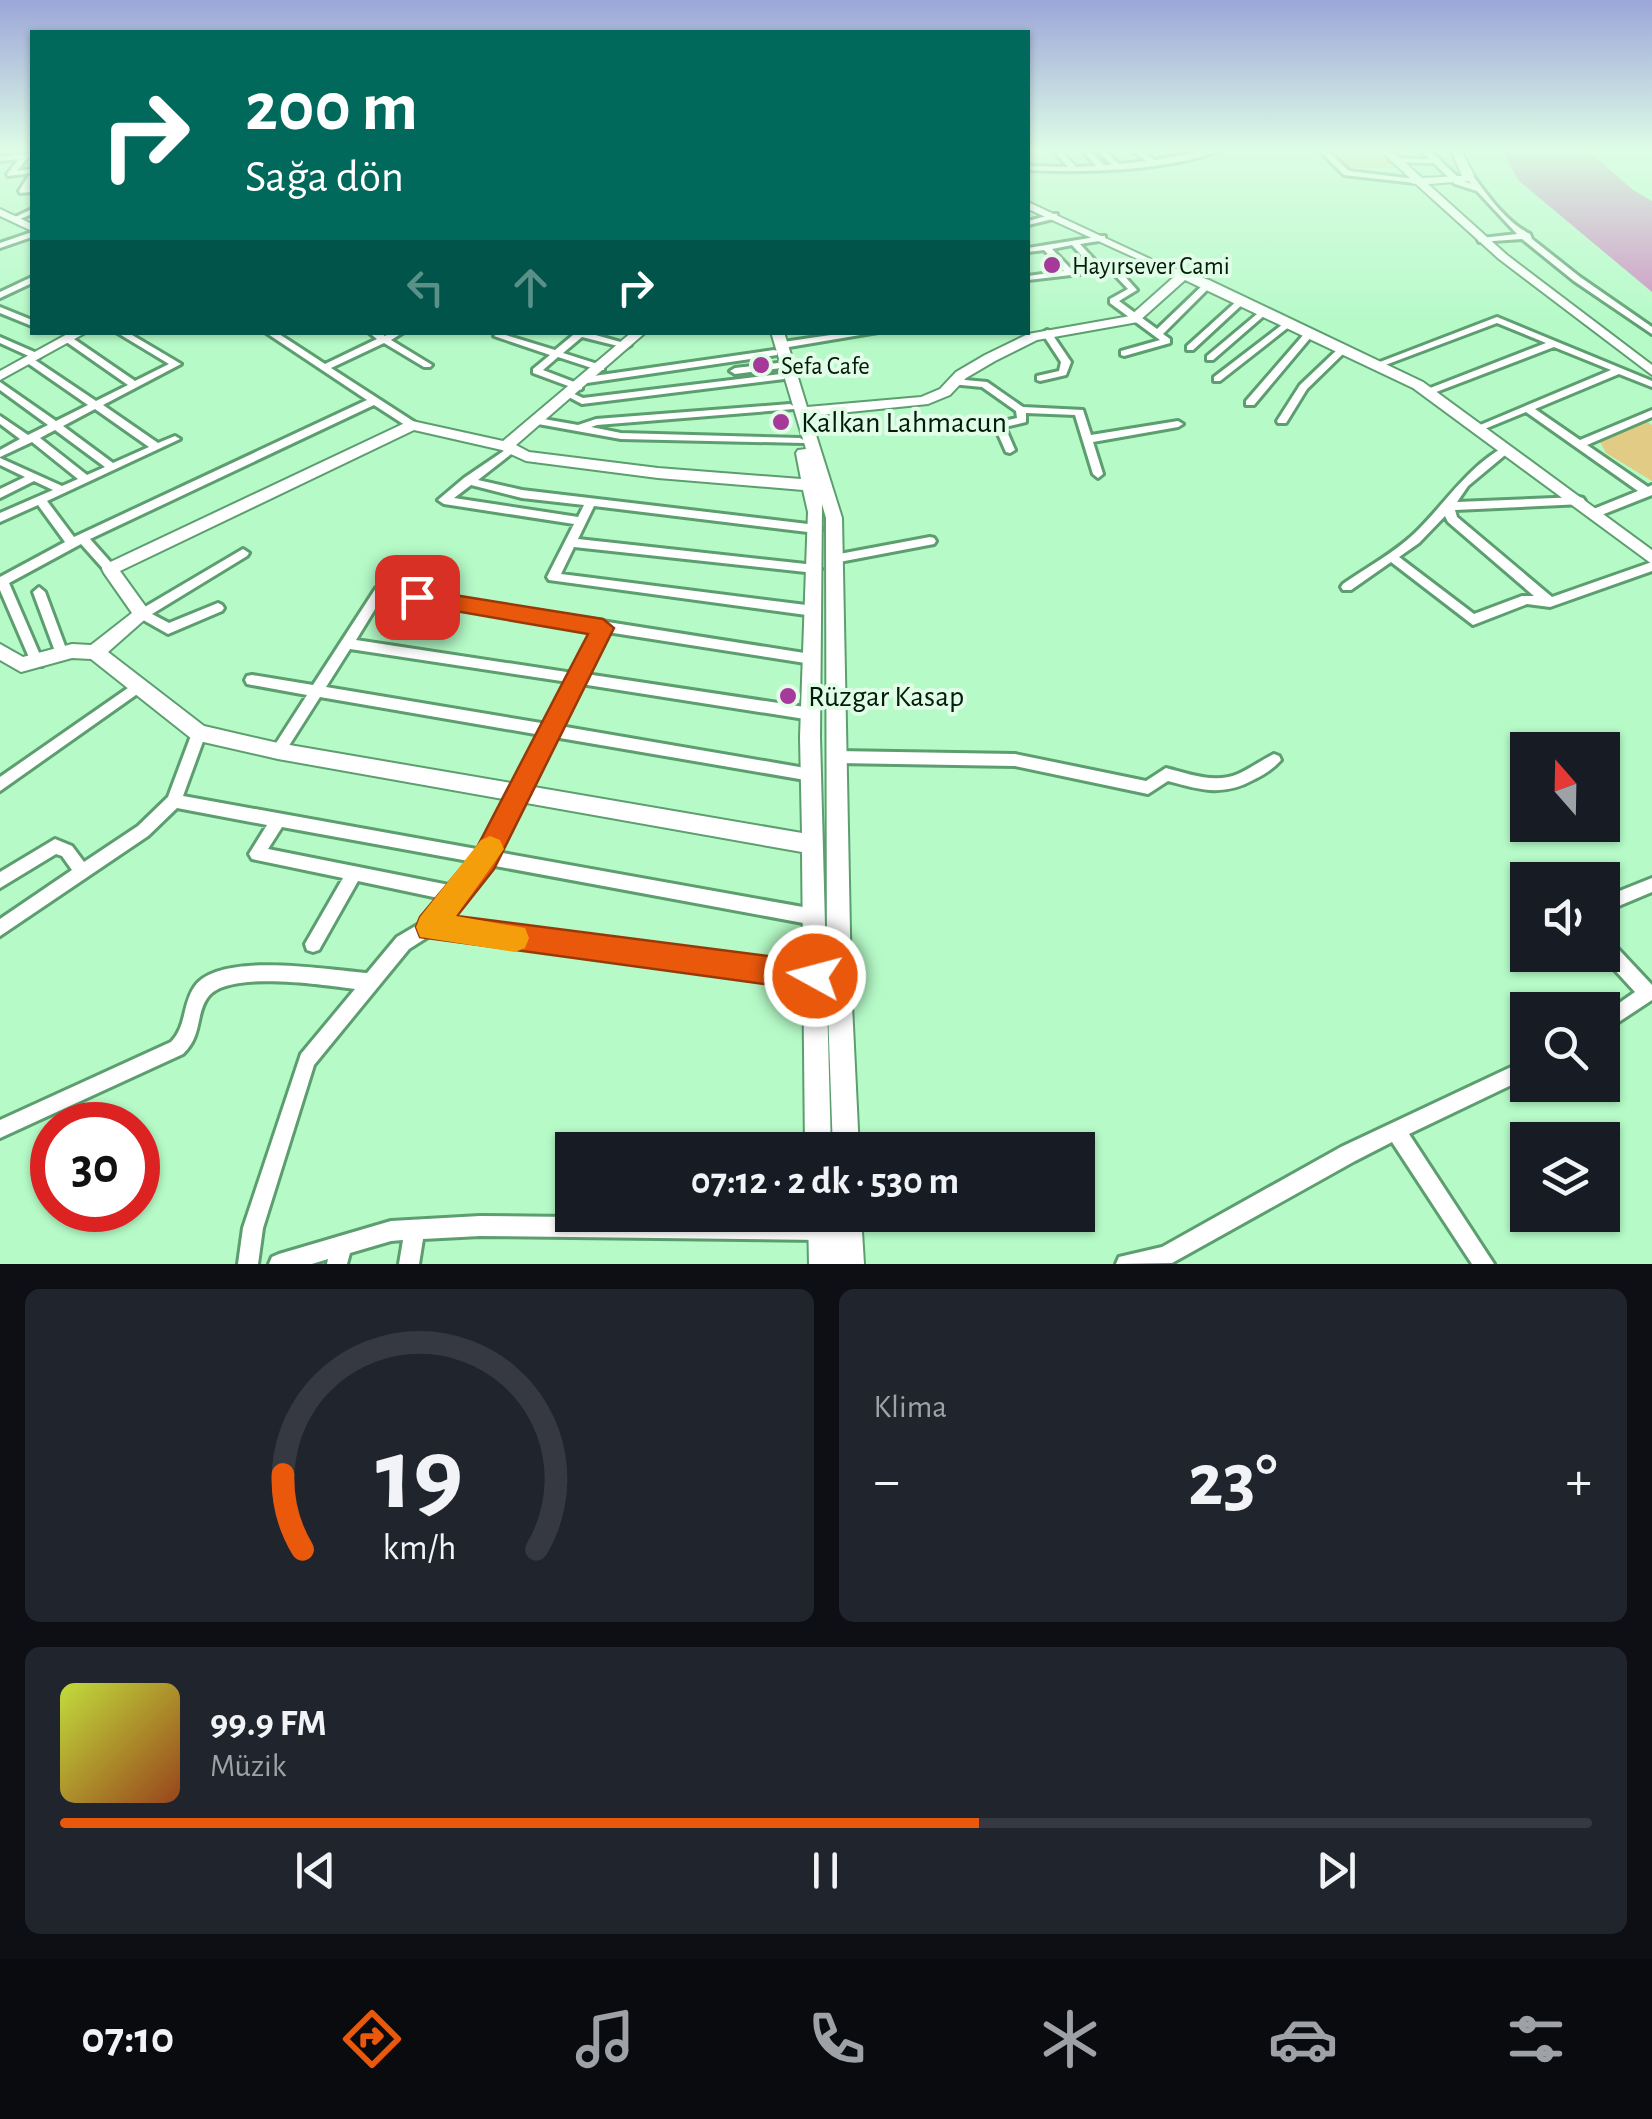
<!DOCTYPE html>
<html lang="tr">
<head>
<meta charset="utf-8">
<style>
  :root { --surface:#171b24; --page:#20242c; --text:#f1f3f6; --muted:#9ea1a6; --line:#363941; --accent:#ea580c }
  body { margin:0; font-family:"Alegreya Sans",sans-serif; background:var(--page); color:var(--text); height:100vh; display:flex; flex-direction:column; font-size:38px; white-space:nowrap }
  * { box-sizing:border-box; margin:0 }
  p { font-size:32px; color:var(--muted) }
  .icon { flex:none; width:55px; height:55px; fill:none; stroke:currentColor; stroke-width:2; stroke-linecap:round; stroke-linejoin:round }
  .map { position:relative; height:1264px; overflow:hidden }
  .details { display:flex; flex-direction:column; gap:25px; padding:25px; background:#0d0f14; flex:1 }
  .details>* { flex:none }
  .top-card { position:absolute; left:30px; top:30px; width:1000px; height:305px; border-radius:0px; box-shadow:0 2px 8px #0004; background:#00695c; color:#fff; overflow:hidden }
  .needle { width:65px; rotate:340deg }
  .buttons { position:absolute; left:1510px; top:732px; display:grid; gap:20px }
  .buttons a { display:grid; place-items:center; width:110px; height:110px; border-radius:0px; background:var(--surface); box-shadow:0 2px 8px #0004; font-size:50px }
  .speed { position:absolute; left:30px; top:1102px; display:flex; gap:20px; font-size:50px; font-weight:700; text-align:center }
  .speed>* { display:grid; place-content:center; width:130px; height:130px; border-radius:50%; background:var(--surface); box-shadow:0 2px 8px #0004; line-height:1 }
  .speed .limit { border:15px solid #d22; background:#fff; color:#111 }
  .pin { position:absolute; display:grid; place-items:center; width:85px; height:85px; color:#fff; margin:-42px; border-radius:20px; box-shadow:0 5px 15px #0006 }
  .me { position:absolute; width:110px; margin:-55px; rotate:277deg; stroke-linejoin:round; filter:drop-shadow(0 0 8px #0008) }
  .turn { display:flex; align-items:center; gap:35px; height:210px; padding:0 50px; font-size:45px }
  .turn .icon { width:130px; height:130px; stroke-width:2.5 }
  .turn b { display:block; font-size:70px; line-height:85px }
  .lanes { display:flex; align-items:center; height:95px; padding:0 50px; background:#0003; justify-content:center; gap:50px; direction:ltr }
  .lanes .off { opacity:.35 }
  .big { font-size:75px; font-weight:700; line-height:1.1 }
  .details .tile { flex:1; display:flex; flex-direction:column; justify-content:center; gap:15px; min-width:0; padding:0 35px; border-radius:15px; background:var(--page) }
  .details .dial { align-items:center; gap:0 }
  .dial svg { height:260px; overflow:visible; fill:none; stroke:var(--line); stroke-width:7; stroke-linecap:round; text-anchor:middle }
  .dial text { fill:var(--text); stroke:none }
  .song { display:flex; align-items:center; gap:30px }
  .cover { width:120px; height:120px; border-radius:15px; background:linear-gradient(135deg,hsl(70 70% 55%),hsl(20 70% 35%)) }
  .played { height:10px; border-radius:5px; background:linear-gradient(90deg,var(--accent) 60%,var(--line) 60%) }
  .keys { display:flex; justify-content:space-around; direction:ltr }
  .heat { display:flex; justify-content:space-between; align-items:center; font-size:55px; direction:ltr }
  .details .tiles { flex:1; display:grid; gap:25px; grid-template-columns:1fr 1fr }
  .tile:last-child { grid-column:span 2 }
  .trip { position:absolute; left:555px; top:1132px; width:540px; height:100px; border-radius:0px; background:var(--surface); box-shadow:0 2px 8px #0004; font-weight:700; line-height:100px; text-align:center }
  .menu { display:flex; height:160px; justify-content:space-around; align-items:center; background:#090b0e; color:var(--muted) }
  .menu .icon { width:70px; height:70px }
  .menu .selected { color:var(--accent) }
  .menu b { font-size:45px; color:var(--text) }
  .map>svg:first-child { display:block }
  .green { fill:#e2cb85 }
  .water { fill:#ca90c1 }
  .lines { fill:none; stroke-linecap:round; stroke-linejoin:round }
  .street-casing { stroke:#5c9e6f; stroke-width:6 }
  .secondary-casing { stroke:#5c9e6f; stroke-width:4 }
  .street { fill:#fff; fill-rule:evenodd }
  .secondary { fill:#fff; fill-rule:evenodd }
  .route { fill:#ea580c; stroke:#983908; stroke-width:2.5 }
  .slow { fill:#f59e0b }
  .poi-dot { fill:#a53a9a; stroke:#e1fce7; stroke-width:4 }
  .labels { text-anchor:middle; stroke-width:8; stroke-linejoin:round; paint-order:stroke }
  .far-poi-label { font-size:25px; fill:#021c0a; stroke:#e1fce7; text-anchor:start }
  .poi-label { font-size:30px; fill:#021c0a; stroke:#e1fce7; text-anchor:start }
</style>
</head>
<body>
<div class="map">
<svg width="1652" height="1264" viewBox="0 0 1652 1264">
  <rect width="100%" height="100%" fill="#b5fac7"/>
  <path class="green" d="M 1320,150 L 1380,150 L 1396,168 L 1335,167 Z
    M 1646,421 L 1652,425 L 1652,481 L 1606,453 L 1600,442 Z"/>
  <path class="water" d="M 1502,150 L 1587,150 L 1633,190 L 1652,201 L 1652,292 L 1518,180 Z"/>
  <g class="lines">
    <g class="street-casing">
      <path id="street" d="M 1053,150 L 1060,150 L 1076,167 L 1096,166 L 1082,150 L 1089,150 L 1104,165 L 1112,165 L 1098,150 L 1105,150 L 1119,164 L 1147,161 L 1129,150 L 1138,150 L 1155,160 L 1208,150 L 1222,150 C 1166,171 1087,173 1028,170 L 1028,166 L 1068,167 Z
        M 1319,150 L 1327,150 L 1349,171 L 1415,179 L 1419,181 L 1415,183 L 1344,175 Z
        M 1421,150 L 1429,150 L 1461,180 L 1471,184 L 1464,175 L 1471,173 C 1487,195 1506,222 1530,234 L 1532,239 L 1580,277 L 1652,327 L 1652,334 L 1574,281 L 1522,239 L 1479,242 L 1478,240 L 1482,238 L 1517,234 L 1477,191 L 1455,184 L 1434,163 L 1394,162 L 1390,160 L 1394,158 L 1429,159 Z
        M 25,154 L 32,154 L 32,158 L 27,158 L 17,171 L 32,169 L 32,173 L 8,176 L 7,174 L 19,159 L 0,161 L 0,157 Z
        M 29,175 L 32,175 L 32,182 L 29,188 L 32,188 L 32,192 L 20,193 L 19,191 Z
        M 32,209 L 32,214 L 15,221 L 11,219 Z
        M 1054,214 L 1057,214 L 1057,218 L 1028,225 L 1028,221 Z
        M 32,232 L 32,237 L 0,248 L 0,243 Z
        M 1102,236 L 1105,236 L 1105,240 L 1080,244 L 1101,267 L 1153,261 L 1157,263 L 1153,265 L 1119,270 L 1137,290 L 1119,301 L 1157,329 L 1205,283 L 1212,285 L 1163,334 L 1170,339 L 1170,343 L 1124,356 L 1121,355 L 1121,351 L 1160,340 L 1110,303 L 1110,299 L 1128,289 L 1111,271 L 1101,274 L 1097,272 L 1028,280 L 1028,276 L 1064,271 L 1044,250 L 1028,252 L 1028,248 ZM 1072,245 L 1093,268 L 1072,270 L 1052,249 Z
        M 32,277 L 32,283 L 0,298 L 0,292 Z
        M 1239,299 L 1246,301 L 1193,350 L 1187,350 L 1187,346 Z
        M 0,307 L 32,320 L 32,326 L 0,313 Z
        M 1263,309 L 1267,312 L 1266,314 L 1213,360 L 1207,360 L 1207,356 Z
        M 1497,317 L 1652,381 L 1652,387 L 1619,374 L 1535,409 L 1580,440 L 1652,410 L 1652,417 L 1587,445 L 1648,487 L 1652,485 L 1652,495 L 1599,516 L 1591,516 L 1589,513 L 1591,510 L 1638,491 L 1526,412 L 1482,430 L 1474,430 L 1473,428 L 1611,370 L 1554,347 L 1431,394 L 1425,394 L 1425,390 L 1546,343 L 1497,323 L 1380,367 L 1377,368 L 1372,365 Z
        M 1287,321 L 1292,324 L 1290,326 L 1220,381 L 1214,381 L 1214,377 Z
        M 1047,330 L 1050,331 L 1071,362 L 1066,375 L 1040,381 L 1037,380 L 1037,376 L 1059,371 L 1061,362 L 1042,333 Z
        M 116,332 L 127,332 L 181,364 L 103,405 L 158,443 L 175,436 L 180,439 L 47,501 L 74,537 L 367,400 L 265,332 L 276,332 L 325,364 L 377,339 L 368,332 L 379,332 L 385,336 L 392,332 L 404,332 L 391,340 L 432,365 L 430,367 L 424,367 L 384,343 L 331,368 L 416,423 L 416,427 L 408,427 L 374,405 L 90,539 L 114,566 L 116,569 L 114,572 L 106,572 L 81,544 L 9,583 L 43,662 L 42,666 L 32,666 L 31,662 L 0,590 L 0,577 L 65,542 L 38,505 L 0,522 L 0,513 L 53,490 L 34,481 L 0,498 L 0,489 L 25,477 L 0,465 L 0,458 L 62,486 L 78,479 L 32,442 L 0,457 L 0,450 L 20,439 L 0,424 L 0,416 L 28,435 L 48,425 L 0,390 L 0,382 L 56,421 L 88,405 L 26,362 L 26,358 L 32,358 L 96,401 L 128,385 L 65,341 L 65,337 L 71,337 L 135,381 L 169,364 ZM 95,409 L 149,447 L 113,463 L 63,426 ZM 55,430 L 105,467 L 87,475 L 40,438 Z
        M 571,332 L 585,332 L 631,345 L 626,348 L 582,337 L 563,353 L 604,366 L 604,370 L 598,370 L 558,357 L 543,370 L 582,385 L 582,389 L 579,390 L 533,373 L 533,369 L 550,355 L 494,336 L 499,333 L 555,350 L 573,335 Z
        M 851,332 L 878,332 L 783,348 L 778,345 L 783,342 Z
        M 1308,332 L 1313,335 L 1311,337 L 1254,405 L 1246,405 L 1246,401 L 1305,333 Z
        M 0,337 L 39,354 L 41,356 L 39,358 L 33,358 L 0,343 Z
        M 1342,347 L 1347,350 L 1345,352 L 1307,389 L 1286,423 L 1278,423 L 1277,421 L 1300,385 L 1339,348 Z
        M 774,350 L 777,351 L 777,355 L 587,383 L 582,380 L 587,377 Z
        M 778,363 L 781,364 L 781,368 L 735,374 L 730,371 L 735,368 Z
        M 781,374 L 786,377 L 784,379 L 582,404 L 565,395 L 570,392 L 583,398 Z
        M 954,379 L 987,382 L 1023,407 L 1083,410 L 1091,435 L 1178,421 L 1183,424 L 1178,427 L 1093,442 L 1103,474 L 1098,478 L 1093,474 L 1075,415 L 1026,413 L 1026,422 L 1005,427 L 1015,450 L 1010,453 L 1006,452 L 994,425 L 995,423 L 1017,418 L 1016,411 L 982,387 L 951,384 L 949,382 Z
        M 790,404 L 795,407 L 794,409 L 597,425 L 591,427 L 621,433 L 800,438 L 805,441 L 804,443 L 621,439 L 538,424 L 533,421 L 538,418 L 578,425 L 596,419 Z
        M 511,446 L 515,447 L 515,451 L 478,480 L 522,490 L 816,525 L 822,529 L 816,533 L 594,506 L 578,539 L 815,565 L 821,569 L 815,573 L 574,547 L 561,574 L 814,606 L 820,611 L 814,616 L 549,580 L 547,577 L 574,524 L 444,504 L 438,500 L 464,478 ZM 471,485 L 522,498 L 584,505 L 578,517 L 454,498 Z
        M 1506,446 L 1511,449 L 1510,451 L 1468,486 L 1457,502 L 1579,497 L 1583,498 L 1585,501 L 1583,504 L 1455,510 L 1457,517 L 1552,597 L 1652,562 L 1652,571 L 1550,607 L 1527,604 L 1473,625 L 1391,562 L 1351,590 L 1343,590 L 1341,587 L 1343,584 C 1366,568 1394,553 1415,533 C 1445,504 1468,466 1506,446 ZM 1445,516 L 1448,522 L 1534,596 L 1522,596 L 1474,614 L 1399,557 L 1419,543 Z
        M 930,537 L 934,538 L 936,541 L 934,544 L 834,563 L 828,559 L 834,555 Z
        M 243,549 L 249,553 L 247,556 L 152,614 L 169,623 L 218,603 L 222,605 L 224,608 L 222,611 L 168,634 L 138,617 L 136,614 L 138,611 Z
        M 380,586 L 817,655 L 818,659 L 817,663 L 812,664 L 607,632 L 586,674 L 811,708 L 816,710 L 818,714 L 816,718 L 811,720 L 581,684 L 560,726 L 811,769 L 816,771 L 818,775 L 816,779 L 811,781 L 554,737 L 497,852 L 814,909 L 820,912 L 822,917 L 820,922 L 814,925 L 490,865 L 445,921 L 815,968 L 821,970 L 823,976 L 821,982 L 815,984 L 431,935 L 409,949 L 314,1065 L 263,1228 L 258,1264 L 238,1264 L 243,1228 L 301,1054 L 355,989 C 324,985 228,970 208,997 C 195,1014 203,1035 183,1054 L 0,1138 L 0,1120 L 171,1042 C 187,1026 182,1004 195,986 C 220,951 329,970 367,973 L 397,937 L 424,921 L 443,899 L 358,881 L 319,950 L 313,952 L 307,950 L 305,944 L 343,878 L 252,859 L 249,854 L 267,825 L 177,808 L 148,836 L 0,936 L 0,919 L 72,870 L 62,856 L 56,854 L 0,888 L 0,872 L 55,839 L 72,846 L 84,862 L 138,826 L 168,797 L 192,733 L 194,729 L 199,727 L 204,729 L 206,733 L 183,796 L 482,850 L 541,735 L 320,697 L 283,755 L 278,757 L 273,755 L 271,751 L 307,695 L 252,685 L 247,684 L 245,680 L 247,676 L 252,675 L 313,685 L 376,588 ZM 383,596 L 595,630 L 573,673 L 356,640 ZM 350,649 L 568,682 L 547,724 L 326,687 ZM 282,827 L 474,862 L 454,886 L 268,849 Z
        M 39,587 L 45,592 L 68,654 L 67,658 L 57,658 L 56,654 L 33,592 Z
        M 138,681 L 143,682 L 145,686 L 143,690 L 0,791 L 0,777 Z
        M 837,751 L 1015,754 L 1146,781 L 1166,768 C 1189,774 1215,784 1238,774 C 1251,768 1262,760 1274,754 L 1279,756 L 1281,760 C 1274,768 1265,774 1255,779 C 1223,797 1201,790 1168,781 L 1148,794 L 1015,766 L 837,763 L 832,761 L 830,757 L 832,753 Z
        M 1652,878 L 1652,892 L 1602,913 L 1602,898 Z
        M 1602,936 L 1608,938 L 1652,985 L 1652,1000 L 1602,1033 L 1602,1015 L 1635,992 L 1601,955 Z
        M 1528,1059 L 1528,1077 L 1409,1134 L 1494,1264 L 1472,1264 L 1392,1142 L 1355,1161 L 1172,1263 L 1116,1264 L 1119,1257 L 1162,1247 L 1341,1147 Z
        M 480,1216 L 821,1220 L 828,1223 L 831,1230 L 828,1237 L 821,1240 L 480,1236 L 423,1239 L 419,1264 L 399,1264 L 403,1240 L 391,1241 L 350,1253 L 347,1264 L 327,1264 L 328,1259 L 312,1264 L 269,1264 L 272,1257 L 279,1254 L 391,1221 Z"/>
    </g>
    <g class="secondary-casing">
      <path id="secondary" d="M 1380,150 L 1391,150 L 1422,178 L 1462,176 L 1451,150 L 1461,150 L 1474,175 L 1469,181 L 1428,184 L 1507,255 L 1652,365 L 1652,375 L 1499,259 L 1416,184 L 1411,183 L 1411,179 Z
        M 1028,202 L 1161,264 L 1209,280 L 1423,382 L 1652,550 L 1652,564 L 1413,388 L 1185,280 L 1138,322 L 1037,340 L 995,361 L 966,378 L 950,395 L 928,404 L 810,416 L 842,518 L 851,984 L 859,1150 L 833,1150 L 827,984 L 826,518 L 822,504 L 820,737 L 831,1150 L 805,1150 L 802,852 L 278,759 L 199,741 L 192,739 L 91,659 L 72,658 L 21,672 L 0,660 L 0,644 L 23,657 L 72,644 L 91,645 L 132,613 L 104,573 L 102,569 L 104,565 L 407,422 L 412,421 L 503,441 L 632,332 L 646,332 L 516,445 L 529,452 L 658,468 L 801,479 L 796,453 L 798,450 L 806,449 L 771,332 L 784,332 L 807,407 L 921,397 L 940,389 L 956,372 L 985,355 L 1028,334 L 1130,316 L 1175,276 L 1028,209 ZM 414,430 L 502,450 L 526,461 L 658,478 L 803,490 L 808,512 L 800,737 L 802,833 L 278,743 L 204,726 L 108,652 L 151,614 L 120,571 Z
        M 0,209 L 32,224 L 32,231 L 0,216 Z
        M 71,332 L 87,332 L 0,380 L 0,371 Z
        M 808,1215 L 834,1215 L 835,1232 L 835,1215 L 861,1215 L 864,1264 L 809,1264 Z"/>
    </g>
    <use href="#street" class="street"/>
    <use href="#secondary" class="secondary"/>
  </g>
  <linearGradient id="sky" x2="0" y2="1"><stop stop-color="#9ca6d8"/><stop offset="0.46" stop-color="#defde6"/><stop offset="1" stop-color="#defde6" stop-opacity="0"/></linearGradient>
  <rect width="1652" height="327" fill="url(#sky)"/>
  <path class="route" d="M 417,589 L 603,619 L 614,628 L 494,869 L 457,916 L 815,962 L 825,966 L 830,976 L 825,987 L 815,991 L 420,937 L 416,927 L 420,917 L 475,851 L 588,634 L 409,603 L 406,597 Z"/>
  <path class="slow" d="M 490,836 L 500,840 L 504,849 L 456,916 L 525,928 L 529,938 L 525,948 L 515,952 L 420,937 L 416,927 L 420,917 L 481,840 Z"/>
  <g class="poi-dot">
    <circle cx="1052" cy="265" r="10"/>
    <circle cx="761" cy="365" r="10"/>
    <circle cx="781" cy="422" r="10"/>
    <circle cx="788" cy="696" r="10"/>
  </g>
  <g class="labels">
    <g class="far-poi-label">
      <text x="1072" y="274">Hayırsever Cami</text>
      <text x="781" y="374">Sefa Cafe</text>
    </g>
    <g class="poi-label">
      <text x="801" y="432">Kalkan Lahmacun</text>
      <text x="808" y="706">Rüzgar Kasap</text>
    </g>
  </g>
</svg>
<div class="buttons">
<a><svg class="needle" viewBox="-14 -14 28 28"><path d="M0-13l5 13h-10z" fill="#e53935"/><path d="M0 13l5-13h-10z" fill="#9ea1a6"/></svg></a>
<a><svg class="icon" aria-label="sound" viewBox="0 0 24 24"><path d="M4 9h4l5-4v14l-5-4H4zM17 9q2 3 0 6"/></svg></a>
<a><svg class="icon" aria-label="search" viewBox="0 0 24 24"><circle cx="10" cy="10" r="6"/><path d="M15 15l6 6"/></svg></a>
<a><svg class="icon" aria-label="layers" viewBox="0 0 24 24"><path d="M12 4l9 5-9 5-9-5zM3 14l9 5 9-5"/></svg></a>
</div>
<div class="speed"><div class="limit">30</div></div>
<div class="pin" style="left:417px;top:597px;background:#d93025"><svg class="icon" aria-label="arrive" viewBox="0 0 24 24"><path d="M6 21V4h12l-3 4 3 4H6"/></svg></div>
<svg class="me" style="left:815px;top:976px" viewBox="-20 -20 40 40"><circle r="17" fill="#ea580c" stroke="#fff" stroke-width="3"/><path d="M0-11L8 9 0 5-8 9z" fill="#fff"/></svg>
<div class="trip">07:12 · 2 dk · 530 m</div>
<div class="top-card">
<div class="turn"><svg class="icon" aria-label="right" viewBox="0 0 24 24"><path d="M7 20v-9h11M14 6l5 5-5 5"/></svg><div><b>200 m</b>Sağa dön</div></div>
<div class="lanes"><svg class="icon off" aria-label="left" viewBox="0 0 24 24"><path d="M17 20v-9H6M10 6l-5 5 5 5"/></svg><svg class="icon off" aria-label="ahead" viewBox="0 0 24 24"><path d="M12 20V5M6 11l6-6 6 6"/></svg><svg class="icon" aria-label="right" viewBox="0 0 24 24"><path d="M7 20v-9h11M14 6l5 5-5 5"/></svg></div>
</div>
</div>
<section class="details">
<div class="tiles">
<div class="tile dial"><svg viewBox="0 0 100 80">
<path d="M14 69A42 42 0 1 1 86 69"/>
<path d="M14 69A42 42 0 0 1 8 46" stroke="#ea580c"/>
<text x="50" y="56" font-size="32" font-weight="700">19</text>
<text x="50" y="72" font-size="11">km/h</text>
</svg></div>
<div class="tile"><p>Klima</p>
<div class="heat"><a>−</a><b class="big">23°</b><a>+</a></div>
</div>
<div class="tile">
<div class="song"><i class="cover"></i><div><b>99.9 FM</b><p>Müzik</p></div></div>
<div class="played"></div>
<div class="keys"><svg class="icon" aria-label="previous" viewBox="0 0 24 24"><path d="M18 5L8 12l10 7zM5 5v14"/></svg><svg class="icon" aria-label="pause" viewBox="0 0 24 24"><path d="M8 5v14M16 5v14"/></svg><svg class="icon" aria-label="next" viewBox="0 0 24 24"><path d="M6 5l10 7-10 7zM19 5v14"/></svg></div>
</div>
</div>
</section>
<nav class="menu">
<b>07:10</b>
<svg class="icon selected" aria-label="directions" viewBox="0 0 24 24"><path d="M12 3l9 9-9 9-9-9zM9 14v-3h6M13 9l2 2-2 2"/></svg>
<svg class="icon" aria-label="music" viewBox="0 0 24 24"><path d="M9 18V5l10-2v13"/><circle cx="6" cy="18" r="3"/><circle cx="16" cy="16" r="3"/></svg>
<svg class="icon" aria-label="phone" viewBox="0 0 24 24"><path d="M5 4h4l2 5-3 2q2 4 5 5l2-3 5 2v4C11 20 4 13 5 4z"/></svg>
<svg class="icon" aria-label="climate" viewBox="0 0 24 24"><path d="M12 3v18M4 7l16 10M4 17L20 7"/></svg>
<svg class="icon" aria-label="car" viewBox="0 0 24 24"><path d="M5 17H2v-5l4-1 3-4h7l3 4 3 1v5h-3M9 17h6M6 11h13"/><circle cx="7" cy="17" r="2"/><circle cx="17" cy="17" r="2"/></svg>
<svg class="icon" aria-label="filters" viewBox="0 0 24 24"><path d="M4 7h16M4 17h16"/><circle cx="9" cy="7" r="2"/><circle cx="15" cy="17" r="2"/></svg>
</nav>
</body>
</html>
